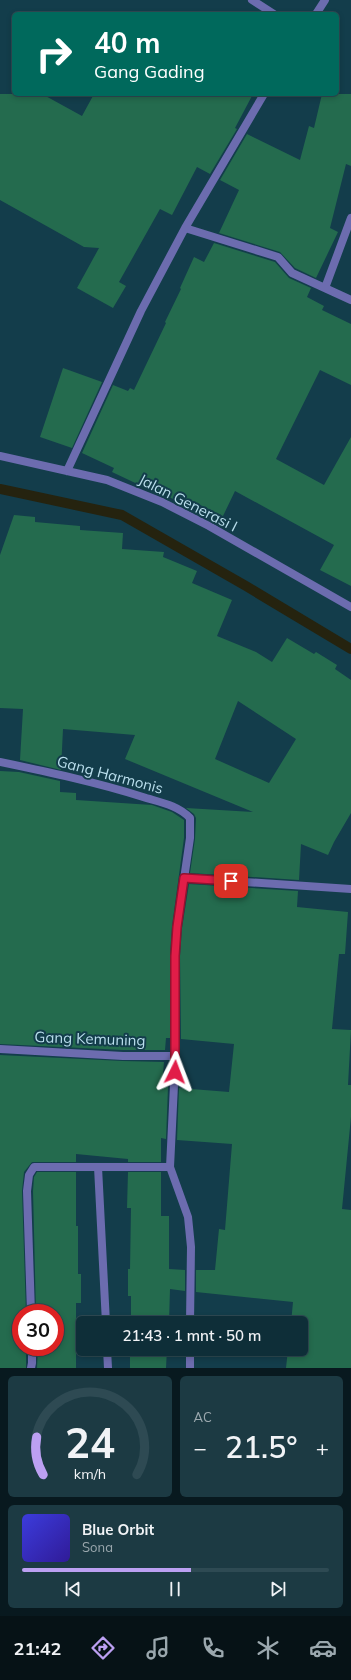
<!DOCTYPE html>
<html lang="id">
<head>
<meta charset="utf-8">
<style>
  :root { --surface:#0e2e38; --page:#1c3a43; --text:#f1f3f6; --muted:#9ba8ae; --line:#2e4a53; --accent:#bca0f2 }
  body { margin:0; font-family:Mulish,sans-serif; background:var(--page); color:var(--text); height:100vh; display:flex; flex-direction:column; font-size:15px; white-space:nowrap }
  * { box-sizing:border-box; margin:0 }
  p { font-size:13px; color:var(--muted) }
  .icon { flex:none; width:22px; height:22px; fill:none; stroke:currentColor; stroke-width:2; stroke-linecap:round; stroke-linejoin:round }
  .map { position:relative; height:1368px; overflow:hidden }
  .side { display:flex; flex-direction:column; gap:8px; padding:8px; background:#08191f; flex:1 }
  .side>* { flex:none }
  .banner { position:absolute; left:12px; top:12px; width:327px; height:84px; border-radius:6px; box-shadow:0 2px 6px #0003,0 0 0 1px var(--line); background:#00695c; color:#fff; overflow:hidden }
  .speed { position:absolute; left:12px; top:1304px; display:flex; gap:8px; font-size:20px; font-weight:700; text-align:center }
  .speed>* { display:grid; place-content:center; width:52px; height:52px; border-radius:50%; background:var(--surface); box-shadow:0 2px 6px #0003,0 0 0 1px var(--line); line-height:1 }
  .speed .limit { border:6px solid #d22; background:#fff; color:#111 }
  .pin { position:absolute; display:grid; place-items:center; width:34px; height:34px; color:#fff; margin:-17px; border-radius:8px; box-shadow:0 2px 6px #0006 }
  .me { position:absolute; width:44px; margin:-22px; rotate:3deg; stroke-linejoin:round; filter:drop-shadow(0 0 3px #0008) }
  .turn { display:flex; align-items:center; gap:14px; height:84px; padding:0 16px; font-size:18px }
  .turn .icon { width:52px; height:52px; stroke-width:2.5 }
  .turn b { display:block; font-size:28px; line-height:34px }
  .big { font-size:30px; font-weight:600; line-height:1.1 }
  .side .card { flex:1; display:flex; flex-direction:column; justify-content:center; gap:6px; min-width:0; padding:0 14px; border-radius:6px; background:var(--page) }
  .side .dial { align-items:center; gap:0 }
  .dial svg { height:104px; overflow:visible; fill:none; stroke:var(--line); stroke-width:7; stroke-linecap:round; text-anchor:middle }
  .dial text { fill:var(--text); stroke:none }
  .song { display:flex; align-items:center; gap:12px }
  .cover { width:48px; height:48px; border-radius:6px; background:linear-gradient(135deg,hsl(240 70% 55%),hsl(250 70% 35%)) }
  .played { height:4px; border-radius:2px; background:linear-gradient(90deg,var(--accent) 55%,var(--line) 55%) }
  .keys { display:flex; justify-content:space-around; direction:ltr }
  .heat { display:flex; justify-content:space-between; align-items:center; font-size:22px; direction:ltr }
  .side .tiles { flex:1; display:grid; gap:8px; grid-template-columns:1fr 1fr }
  .card:last-child { grid-column:span 2 }
  .trip { position:absolute; left:76px; top:1316px; width:232px; height:40px; border-radius:6px; background:var(--surface); box-shadow:0 2px 6px #0003,0 0 0 1px var(--line); font-weight:600; line-height:40px; text-align:center }
  .dock { display:flex; height:64px; justify-content:space-around; align-items:center; background:#061216; color:var(--muted) }
  .dock .icon { width:28px; height:28px }
  .dock .active { color:var(--accent) }
  .dock b { font-size:18px; color:var(--text) }
  .map>svg:first-child { display:block }
  .lines { fill:none; stroke-linecap:round; stroke-linejoin:round }
  .stream { stroke:#25230f; stroke-width:10 }
  .building { fill:#246b4e; fill-rule:evenodd }
  .minor { stroke:#6c6caf; stroke-width:8 }
  .route-casing { stroke:#92132f; stroke-width:10 }
  .route { stroke:#e11d48; stroke-width:7 }
  .labels { text-anchor:middle; stroke-width:4; stroke-linejoin:round; paint-order:stroke }
  .street-label { font-size:15px; fill:#b9deec; stroke:#133d4b }
</style>
</head>
<body>
<div class="map">
<svg width="351" height="1368" viewBox="0 0 351 1368">
  <rect width="100%" height="100%" fill="#133d4b"/>
  <g class="lines">
    <path class="stream" d="M 0,489 L 122,515 L 246,586 L 351,649"/>
  </g>
  <path class="building" d="M 0,94 L 42,94 L 82,116 L 94,94 L 253,94 L 235,128 L 237,129 L 210,174 L 197,167 L 172,215 L 160,209 L 119,282 L 126,286 L 113,308 L 77,288 L 99,248 L 84,247 L 0,200 Z
    M 322,94 L 351,94 L 351,166 L 346,164 L 330,228 L 338,232 L 316,278 L 295,268 L 280,252 L 219,233 L 239,190 L 220,180 L 247,134 L 300,160 L 309,126 L 314,128 Z
    M 214,243 L 275,262 L 289,278 L 311,288 L 307,297 L 324,306 L 322,310 L 351,324 L 351,385 L 320,370 L 276,459 L 324,485 L 351,437 L 351,586 L 320,570 L 334,545 L 235,491 L 223,516 L 188,499 L 185,505 L 149,487 L 148,489 L 112,472 L 114,468 L 82,453 L 113,385 L 128,391 L 130,388 L 134,390 L 166,323 L 165,322 L 181,289 L 180,288 L 194,257 L 204,262 Z
    M 63,368 L 102,382 L 72,448 L 40,437 Z
    M 14,515 L 35,517 L 35,522 L 80,526 L 80,530 L 123,533 L 122,549 L 164,552 L 163,557 L 197,571 L 192,583 L 232,600 L 217,636 L 256,652 L 272,662 L 287,638 L 314,654 L 316,652 L 337,665 L 335,669 L 351,680 L 351,813 L 334,842 L 328,855 L 301,844 L 299,880 L 190,873 L 195,839 L 196,818 L 194,814 L 186,808 L 253,812 L 125,759 L 135,735 L 63,729 L 61,770 L 20,760 L 23,709 L 0,708 L 0,555 ZM 238,701 L 296,739 L 269,783 L 215,759 Z
    M 0,771 L 19,772 L 60,781 L 60,792 L 76,793 L 76,800 L 152,805 L 172,812 L 184,820 L 184,838 L 172,926 L 170,956 L 170,1038 L 166,1038 L 165,1050 L 123,1050 L 0,1044 Z
    M 189,884 L 298,891 L 297,907 L 348,912 L 345,954 L 339,954 L 332,1029 L 351,1030 L 348,1085 L 351,1085 L 351,1117 L 342,1209 L 351,1210 L 351,1368 L 286,1368 L 288,1349 L 301,1349 L 301,1323 L 291,1323 L 293,1302 L 196,1292 L 196,1270 L 215,1270 L 219,1229 L 225,1230 L 232,1144 L 177,1140 L 179,1088 L 229,1092 L 234,1044 L 181,1039 L 180,956 L 182,928 Z
    M 0,1055 L 123,1061 L 164,1062 L 162,1087 L 168,1087 L 166,1139 L 161,1138 L 161,1162 L 128,1162 L 128,1159 L 76,1154 L 76,1162 L 32,1162 L 24,1172 L 22,1191 L 26,1313 L 21,1313 L 21,1347 L 26,1347 L 26,1368 L 0,1368 Z
    M 37,1172 L 76,1172 L 76,1226 L 78,1226 L 78,1274 L 81,1274 L 81,1303 L 76,1303 L 76,1368 L 37,1368 L 38,1347 L 55,1347 L 55,1313 L 36,1313 L 33,1191 L 34,1177 Z
    M 128,1172 L 161,1172 L 161,1216 L 169,1216 L 169,1269 L 185,1270 L 185,1291 L 170,1289 L 169,1323 L 131,1323 L 131,1296 L 128,1296 L 128,1269 L 130,1269 L 131,1208 L 127,1208 Z
    M 130,1349 L 167,1349 L 166,1368 L 130,1368 Z"/>
  <g class="lines">
    <path class="minor" d="M 252,0 L 274,14
      M 316,14 L 325,0
      M 185,228 L 278,257 L 292,273 L 351,300
      M 325,288 L 351,218
      M 0,456 L 107,480 L 162,502 L 209,526 L 351,607
      M 67,471 L 141,311 L 185,228 L 264,94
      M 0,762 C 48,772 96,782 143,797 C 159,802 178,805 190,818 L 190,838 L 177,927 L 175,956 L 176,1044 L 170,1167 L 188,1217 L 191,1247 L 190,1323
      M 184,878 L 351,889
      M 0,1049 L 123,1056 L 176,1056
      M 98,1167 L 106,1323
      M 31,1313 L 27,1191 L 29,1175 L 34,1167 L 170,1167
      M 107,1349 L 108,1368
      M 31,1368 L 32,1363 L 32,1347
      M 190,1368 L 190,1349"/>
  </g>
  <g class="lines">
    <g class="route-casing">
      <path id="route" d="M 175,1072 L 175,956 L 177,927 L 184,878 L 231,881"/>
    </g>
    <use href="#route" class="route"/>
  </g>
  <g class="labels">
    <g class="street-label">
      <text transform="translate(188 503) rotate(27)" y="5">Jalan Generasi I</text>
      <text transform="translate(110 775) rotate(15)" y="5">Gang Harmonis</text>
      <text transform="translate(90 1039) rotate(2)" y="5">Gang Kemuning</text>
    </g>
  </g>
</svg>
<div class="speed"><div class="limit">30</div></div>
<div class="pin" style="left:231px;top:881px;background:#d93025"><svg class="icon" aria-label="arrive" viewBox="0 0 24 24"><path d="M6 21V4h12l-3 4 3 4H6"/></svg></div>
<svg class="me" style="left:175px;top:1072px" viewBox="-20 -20 40 40"><path d="M0-17L14 15 0 8-14 15z" fill="#e11d48" stroke="#fff" stroke-width="4"/></svg>
<div class="trip">21:43 · 1 mnt · 50 m</div>
<div class="banner">
<div class="turn"><svg class="icon" aria-label="right" viewBox="0 0 24 24"><path d="M7 20v-9h11M14 6l5 5-5 5"/></svg><div><b>40 m</b>Gang Gading</div></div>
</div>
</div>
<section class="side">
<div class="tiles">
<div class="card dial"><svg viewBox="0 0 100 80">
<path d="M14 69A42 42 0 1 1 86 69"/>
<path d="M14 69A42 42 0 0 1 9 40" stroke="#bca0f2"/>
<text x="50" y="56" font-size="32" font-weight="700">24</text>
<text x="50" y="72" font-size="11">km/h</text>
</svg></div>
<div class="card"><p>AC</p>
<div class="heat"><a>−</a><b class="big">21.5°</b><a>+</a></div>
</div>
<div class="card">
<div class="song"><i class="cover"></i><div><b>Blue Orbit</b><p>Sona</p></div></div>
<div class="played"></div>
<div class="keys"><svg class="icon" aria-label="previous" viewBox="0 0 24 24"><path d="M18 5L8 12l10 7zM5 5v14"/></svg><svg class="icon" aria-label="pause" viewBox="0 0 24 24"><path d="M8 5v14M16 5v14"/></svg><svg class="icon" aria-label="next" viewBox="0 0 24 24"><path d="M6 5l10 7-10 7zM19 5v14"/></svg></div>
</div>
</div>
</section>
<nav class="dock">
<b>21:42</b>
<svg class="icon active" aria-label="directions" viewBox="0 0 24 24"><path d="M12 3l9 9-9 9-9-9zM9 14v-3h6M13 9l2 2-2 2"/></svg>
<svg class="icon" aria-label="music" viewBox="0 0 24 24"><path d="M9 18V5l10-2v13"/><circle cx="6" cy="18" r="3"/><circle cx="16" cy="16" r="3"/></svg>
<svg class="icon" aria-label="phone" viewBox="0 0 24 24"><path d="M5 4h4l2 5-3 2q2 4 5 5l2-3 5 2v4C11 20 4 13 5 4z"/></svg>
<svg class="icon" aria-label="climate" viewBox="0 0 24 24"><path d="M12 3v18M4 7l16 10M4 17L20 7"/></svg>
<svg class="icon" aria-label="car" viewBox="0 0 24 24"><path d="M5 17H2v-5l4-1 3-4h7l3 4 3 1v5h-3M9 17h6M6 11h13"/><circle cx="7" cy="17" r="2"/><circle cx="17" cy="17" r="2"/></svg>
</nav>
</body>
</html>
